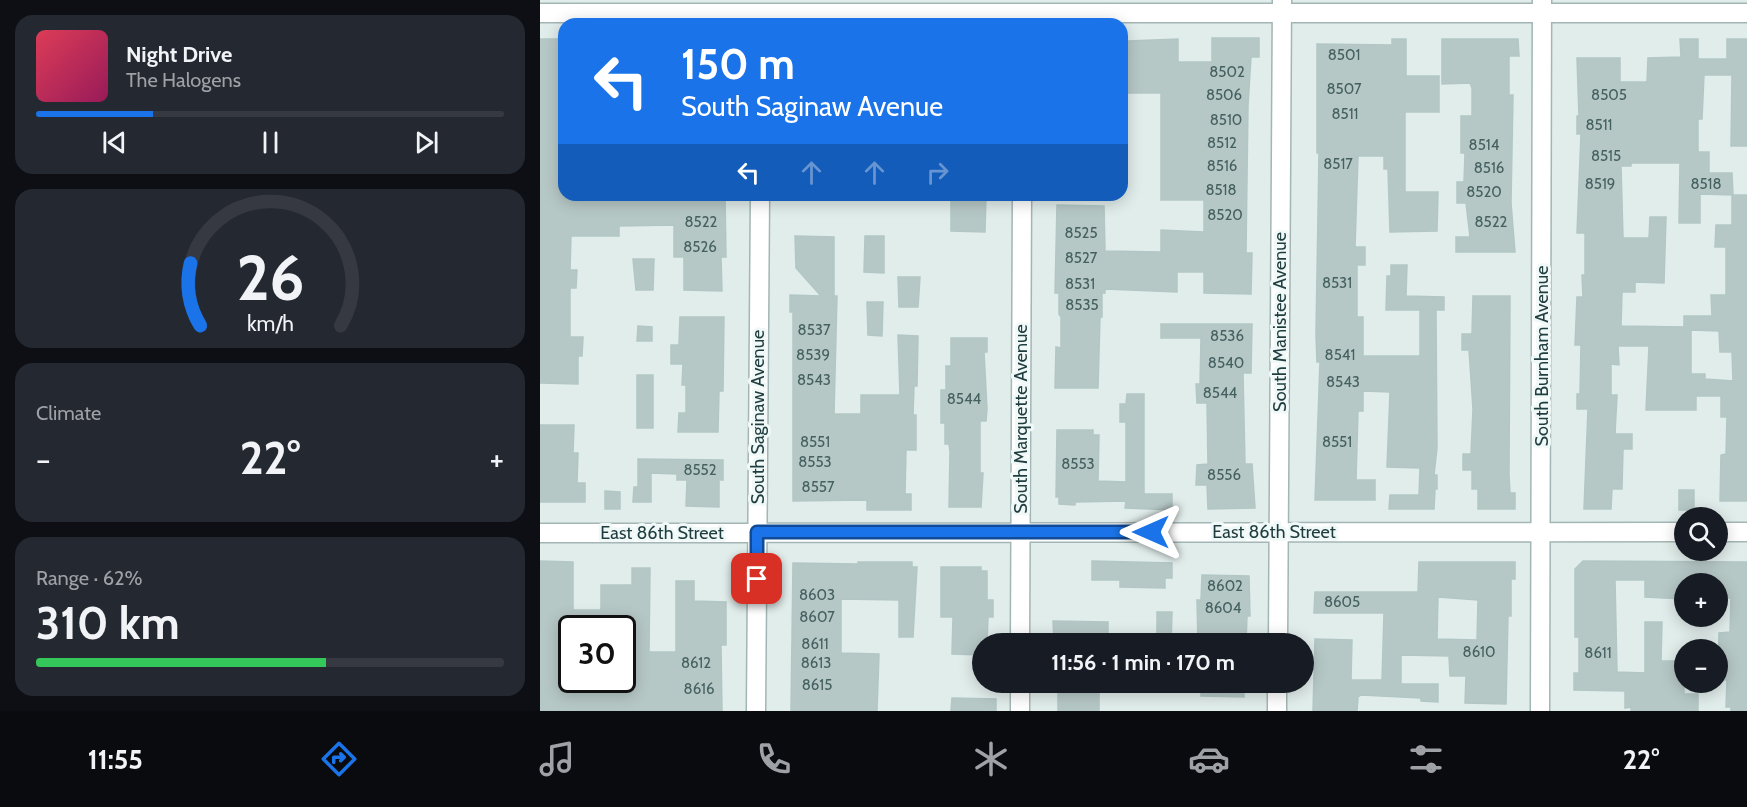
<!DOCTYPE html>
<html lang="en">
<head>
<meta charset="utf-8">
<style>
  :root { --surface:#171b24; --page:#242831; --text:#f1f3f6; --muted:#9ea1a6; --line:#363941; --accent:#1a73e8 }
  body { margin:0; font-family:Cabin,sans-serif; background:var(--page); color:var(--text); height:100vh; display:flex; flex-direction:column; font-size:22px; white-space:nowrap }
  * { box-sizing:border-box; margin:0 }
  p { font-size:20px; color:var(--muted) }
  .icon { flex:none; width:33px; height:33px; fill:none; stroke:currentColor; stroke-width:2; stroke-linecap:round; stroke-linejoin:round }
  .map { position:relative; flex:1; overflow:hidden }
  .panel { display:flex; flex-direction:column; gap:15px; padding:15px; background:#0d0f14; width:540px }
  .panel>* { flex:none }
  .top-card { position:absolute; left:18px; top:18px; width:570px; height:183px; border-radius:18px; box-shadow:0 3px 15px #0003; background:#1a73e8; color:#fff; overflow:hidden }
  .buttons { position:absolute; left:1134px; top:507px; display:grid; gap:12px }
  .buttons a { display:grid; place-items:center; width:54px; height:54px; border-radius:50%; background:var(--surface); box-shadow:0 3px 15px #0003; font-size:30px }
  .speed { position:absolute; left:18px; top:615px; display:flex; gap:12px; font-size:30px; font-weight:700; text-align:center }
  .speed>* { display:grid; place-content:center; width:78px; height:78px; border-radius:50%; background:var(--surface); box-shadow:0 3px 15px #0003; line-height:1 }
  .speed .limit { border:3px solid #111; border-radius:9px; background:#fff; color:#111 }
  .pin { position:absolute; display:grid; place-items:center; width:51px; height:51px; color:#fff; margin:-26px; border-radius:12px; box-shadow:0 3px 9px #0006 }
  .me { position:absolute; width:66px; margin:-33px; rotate:270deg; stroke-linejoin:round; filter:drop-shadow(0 0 4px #0008) }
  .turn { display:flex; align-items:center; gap:21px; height:126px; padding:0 24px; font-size:27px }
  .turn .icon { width:78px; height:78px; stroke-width:2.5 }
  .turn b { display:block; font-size:42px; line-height:51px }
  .lanes { display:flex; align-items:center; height:57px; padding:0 24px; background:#0003; justify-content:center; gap:30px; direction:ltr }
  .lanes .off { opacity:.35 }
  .big { font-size:45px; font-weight:800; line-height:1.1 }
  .panel .tile { flex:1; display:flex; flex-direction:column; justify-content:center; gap:9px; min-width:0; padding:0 21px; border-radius:18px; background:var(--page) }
  .panel .dial { align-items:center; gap:0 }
  .dial svg { height:156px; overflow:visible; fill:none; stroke:var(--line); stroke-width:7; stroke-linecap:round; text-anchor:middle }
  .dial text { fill:var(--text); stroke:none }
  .song { display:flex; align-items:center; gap:18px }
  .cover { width:72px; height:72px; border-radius:9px; background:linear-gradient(135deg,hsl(350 70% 55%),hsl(330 70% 35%)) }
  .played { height:6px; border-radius:3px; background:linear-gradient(90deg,var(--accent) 25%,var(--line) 25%) }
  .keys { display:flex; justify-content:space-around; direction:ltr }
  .heat { display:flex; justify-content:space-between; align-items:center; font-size:33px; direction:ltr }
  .charge { height:9px; border-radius:4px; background:linear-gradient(90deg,#34c759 62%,var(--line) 0) }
  .trip { position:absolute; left:432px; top:633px; width:342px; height:60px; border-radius:30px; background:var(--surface); box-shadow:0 3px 15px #0003; font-weight:800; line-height:60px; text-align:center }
  .dock { display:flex; height:96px; justify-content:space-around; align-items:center; background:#090b0e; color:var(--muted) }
  .dock .icon { width:42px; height:42px }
  .dock .on { color:var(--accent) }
  .dock b { font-size:27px; color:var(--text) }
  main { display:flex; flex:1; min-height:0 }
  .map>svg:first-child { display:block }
  .building { fill:#b6c8c6; stroke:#b2c7c5; stroke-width:1.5; fill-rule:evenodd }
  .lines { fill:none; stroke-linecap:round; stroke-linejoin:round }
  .street-casing { stroke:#a3b5b4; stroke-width:21 }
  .street { stroke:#fff; stroke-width:18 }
  .route-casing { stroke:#114b97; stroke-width:15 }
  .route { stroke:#1a73e8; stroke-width:10 }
  .labels { text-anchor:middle; stroke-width:6; stroke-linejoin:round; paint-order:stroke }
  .number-label { font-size:15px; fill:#456061 }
  .street-label { font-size:18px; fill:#1f3d3f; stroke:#f1f9f8 }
</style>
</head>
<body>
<main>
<section class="panel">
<div class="tile">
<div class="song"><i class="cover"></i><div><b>Night Drive</b><p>The Halogens</p></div></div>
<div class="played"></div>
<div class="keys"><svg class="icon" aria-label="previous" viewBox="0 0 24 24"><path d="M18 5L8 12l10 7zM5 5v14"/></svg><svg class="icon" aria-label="pause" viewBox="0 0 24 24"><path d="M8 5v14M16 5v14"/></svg><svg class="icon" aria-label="next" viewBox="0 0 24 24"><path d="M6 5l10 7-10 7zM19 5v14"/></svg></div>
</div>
<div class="tile dial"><svg viewBox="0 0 100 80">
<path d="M14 69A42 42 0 1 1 86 69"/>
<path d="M14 69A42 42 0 0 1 9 37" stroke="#1a73e8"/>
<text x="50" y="56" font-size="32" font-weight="700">26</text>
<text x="50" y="72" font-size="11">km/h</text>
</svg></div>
<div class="tile"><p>Climate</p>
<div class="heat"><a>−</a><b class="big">22°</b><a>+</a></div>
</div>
<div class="tile"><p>Range · 62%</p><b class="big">310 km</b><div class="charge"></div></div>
</section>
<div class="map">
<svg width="1207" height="711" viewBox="0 0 1207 711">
  <rect width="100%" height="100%" fill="#e1edeb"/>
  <path class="building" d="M 672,38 L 719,38 L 719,57 L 711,57 L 708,105 L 706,253 L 712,253 L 711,294 L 664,293 L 664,272 L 637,272 L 637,292 L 565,289 L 565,293 L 562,293 L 562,317 L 560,317 L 558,388 L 515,388 L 516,347 L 521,348 L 521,317 L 519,314 L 519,293 L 515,293 L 517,205 L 564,206 L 565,251 L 621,252 L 621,230 L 664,232 L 664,200 L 621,200 L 621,93 L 586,93 L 588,41 L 638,39 L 638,62 L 672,62 Z
    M 0,39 L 24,39 L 24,198 L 185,195 L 186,257 L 181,257 L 182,291 L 144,290 L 144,257 L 134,257 L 134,225 L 79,226 L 79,236 L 31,236 L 30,270 L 37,270 L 36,288 L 30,288 L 30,337 L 43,337 L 42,356 L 38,356 L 38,384 L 0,383 Z
    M 852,39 L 866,39 L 866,76 L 899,76 L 899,112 L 865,112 L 865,192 L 898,192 L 897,231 L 850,232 L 848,169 L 844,169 L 844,156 L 818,156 L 815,247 L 825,247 L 825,265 L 817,265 L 817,317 L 823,317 L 823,356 L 880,356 L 880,310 L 846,310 L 847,276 L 851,276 L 851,265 L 867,265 L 866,296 L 904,297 L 904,310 L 896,310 L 897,448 L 894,475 L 897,475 L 897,489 L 895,489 L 894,509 L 849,509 L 850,495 L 879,495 L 880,468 L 847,467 L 850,392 L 823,391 L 823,411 L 818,411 L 816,480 L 835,480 L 835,500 L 775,500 L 780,362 L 777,362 L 776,335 L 779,153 L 777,153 L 777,44 L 852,45 Z
    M 902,39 L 978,39 L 979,56 L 969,56 L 969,95 L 973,95 L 971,203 L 975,252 L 916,252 L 916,237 L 930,237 L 926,203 L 917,203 L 917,182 L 924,182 L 925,153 L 921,153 L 921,116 L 932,116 L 932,88 L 930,83 L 902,84 Z
    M 1140,39 L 1158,39 L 1158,59 L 1187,59 L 1187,39 L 1207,39 L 1207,146 L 1191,146 L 1192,75 L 1164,75 L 1162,119 L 1158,119 L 1158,152 L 1169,152 L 1169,173 L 1192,173 L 1193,195 L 1160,194 L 1160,223 L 1139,223 L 1140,163 L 1091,163 L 1091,166 L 1081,166 L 1083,238 L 1109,238 L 1110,217 L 1126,217 L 1124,283 L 1095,282 L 1095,292 L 1082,292 L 1081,326 L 1144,327 L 1144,316 L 1172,316 L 1171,295 L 1186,295 L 1186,247 L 1175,247 L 1176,225 L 1192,225 L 1192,195 L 1207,195 L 1207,501 L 1180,501 L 1181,455 L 1186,454 L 1187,417 L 1181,417 L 1181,396 L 1156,396 L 1156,410 L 1106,410 L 1109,346 L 1078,346 L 1079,365 L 1071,364 L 1071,395 L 1077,395 L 1075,434 L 1092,434 L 1092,449 L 1083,449 L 1082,489 L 1072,489 L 1071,509 L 1044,509 L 1048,409 L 1037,409 L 1037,394 L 1040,394 L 1041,345 L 1035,345 L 1037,297 L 1043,297 L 1042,275 L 1045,275 L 1045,233 L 1037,233 L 1041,134 L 1037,134 L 1037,116 L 1039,116 L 1037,58 L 1080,58 L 1080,82 L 1107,82 L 1108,58 L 1141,57 ZM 1151,330 L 1179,331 L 1180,352 L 1192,352 L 1193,381 L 1165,379 L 1165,374 L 1151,374 Z
    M 411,195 L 446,195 L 445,232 L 411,231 Z
    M 255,236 L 294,237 L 294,296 L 297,296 L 294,414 L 321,414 L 321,395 L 360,395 L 358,335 L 378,336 L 377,386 L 374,386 L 373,415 L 376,415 L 376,450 L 366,450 L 365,494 L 371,494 L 371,510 L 327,510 L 327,500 L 253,501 L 253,312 L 250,312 L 250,295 L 281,296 L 256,268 Z
    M 325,236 L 344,236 L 344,273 L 324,272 Z
    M 93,259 L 114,259 L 113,290 L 96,290 Z
    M 358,277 L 380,277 L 378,307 L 359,307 Z
    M 933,296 L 970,296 L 969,475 L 970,493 L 975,493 L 975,509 L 938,509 L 938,489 L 932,489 L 932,470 L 923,470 L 923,454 L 931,454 L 933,409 L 929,350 L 922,350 L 922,334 L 932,334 Z
    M 327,302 L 343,302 L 342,336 L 328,335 Z
    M 140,317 L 184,317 L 183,391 L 179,391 L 178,432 L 138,432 L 139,413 L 146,413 L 146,385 L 142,385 L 143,364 L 131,364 L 131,345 L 139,345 Z
    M 621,324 L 712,324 L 711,373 L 703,373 L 705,464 L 712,464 L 715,508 L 668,509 L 667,485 L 656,485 L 657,465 L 668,464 L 667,403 L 657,403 L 656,384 L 660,384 L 661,338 L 621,338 Z
    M 98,326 L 112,327 L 112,341 L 97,341 Z
    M 411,338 L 447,338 L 447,352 L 444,352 L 447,409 L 446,421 L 440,421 L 440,473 L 443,473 L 441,507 L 409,507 L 410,451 L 409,444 L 405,444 L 405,423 L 401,423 L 401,390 L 406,390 L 406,366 L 411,366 Z
    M 97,375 L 113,375 L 113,428 L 97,428 Z
    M 587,394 L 604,394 L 604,494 L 632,494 L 632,510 L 585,508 L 586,501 L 535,502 L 535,505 L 519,504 L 519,497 L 516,497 L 517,430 L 553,430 L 553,435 L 559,435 L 558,481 L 586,482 L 586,422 L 580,422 L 580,404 L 586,404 Z
    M 0,425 L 34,425 L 33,453 L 38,453 L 37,483 L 45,483 L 45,502 L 0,502 Z
    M 98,459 L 183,460 L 183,480 L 179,480 L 179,507 L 146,506 L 147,480 L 137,480 L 137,474 L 111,473 L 111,502 L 93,502 L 94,487 L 98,487 Z
    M 1139,490 L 1154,490 L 1154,510 L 1139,510 Z
    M 65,491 L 80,492 L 80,509 L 65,509 Z
    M 0,561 L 33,562 L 33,610 L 61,610 L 61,585 L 92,585 L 92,568 L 110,568 L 109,652 L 136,652 L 136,581 L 154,581 L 154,601 L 186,602 L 186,645 L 181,645 L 182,711 L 0,711 ZM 41,626 L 95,626 L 95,681 L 32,681 L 32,628 L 41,628 Z
    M 552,561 L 632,563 L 632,578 L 625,578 L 625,588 L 580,587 L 580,580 L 552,580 Z
    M 1043,561 L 1207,562 L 1207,711 L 1191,711 L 1191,707 L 1186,707 L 1187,680 L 1178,679 L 1179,633 L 1190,632 L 1191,598 L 1178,598 L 1178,584 L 1144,584 L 1144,599 L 1105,597 L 1105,580 L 1075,580 L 1077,672 L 1105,673 L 1105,622 L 1122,622 L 1121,661 L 1144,661 L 1144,694 L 1158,694 L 1158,711 L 1091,711 L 1091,707 L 1085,708 L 1085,691 L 1034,690 L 1034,673 L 1039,673 L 1039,637 L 1035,637 L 1035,569 Z
    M 318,562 L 372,562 L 372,567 L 377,567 L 373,637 L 359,637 L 359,600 L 301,599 L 301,653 L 339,654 L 337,711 L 251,711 L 253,563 L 318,564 Z
    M 879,562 L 975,562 L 975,579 L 971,579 L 971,616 L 968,616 L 966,704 L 925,703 L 926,676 L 910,676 L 909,656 L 861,655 L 861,684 L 898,684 L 898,702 L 881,701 L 881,698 L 821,695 L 818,697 L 817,711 L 773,711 L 775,639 L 812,640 L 811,680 L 842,680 L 844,613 L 774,613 L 775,592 L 878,592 ZM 898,597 L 938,600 L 937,640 L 897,639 Z
    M 401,567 L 441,567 L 441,571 L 447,571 L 447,600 L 453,600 L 453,617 L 448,617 L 447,644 L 442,644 L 442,655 L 412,654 L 413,617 L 401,617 Z
    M 662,575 L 709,576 L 710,616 L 707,616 L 706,644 L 658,644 L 657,600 L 661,600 Z
    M 617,612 L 632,612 L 631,644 L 617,644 Z
    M 513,621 L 568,622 L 568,641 L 514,640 Z
    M 518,682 L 559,682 L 559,711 L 518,711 Z
    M 661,682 L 704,682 L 704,697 L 661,696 Z
    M 412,698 L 456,699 L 456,711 L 411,711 Z"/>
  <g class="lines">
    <g class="street-casing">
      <path id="street" d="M 0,13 L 1207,13
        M 1178,532 L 1207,532
        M 0,533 L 1144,532
        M 480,644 L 482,195
        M 738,644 L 742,0
        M 216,711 L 220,195
        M 480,711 L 480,682
        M 737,711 L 737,682
        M 1000,711 L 1002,0"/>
    </g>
    <use href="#street" class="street"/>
  </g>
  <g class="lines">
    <g class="route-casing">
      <path id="route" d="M 217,579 L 217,532 L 611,532"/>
    </g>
    <use href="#route" class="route"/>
  </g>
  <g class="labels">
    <g class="number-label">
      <text x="804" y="60">8501</text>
      <text x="687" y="77">8502</text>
      <text x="804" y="94">8507</text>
      <text x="684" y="100">8506</text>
      <text x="1069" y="100">8505</text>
      <text x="805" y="119">8511</text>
      <text x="686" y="125">8510</text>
      <text x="1059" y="130">8511</text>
      <text x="682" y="148">8512</text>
      <text x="944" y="150">8514</text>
      <text x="1066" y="161">8515</text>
      <text x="798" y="169">8517</text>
      <text x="682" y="171">8516</text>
      <text x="949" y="173">8516</text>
      <text x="1060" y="189">8519</text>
      <text x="1166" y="189">8518</text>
      <text x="681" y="195">8518</text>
      <text x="944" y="197">8520</text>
      <text x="685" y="220">8520</text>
      <text x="161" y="227">8522</text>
      <text x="951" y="227">8522</text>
      <text x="541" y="238">8525</text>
      <text x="160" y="252">8526</text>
      <text x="541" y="263">8527</text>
      <text x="797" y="288">8531</text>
      <text x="540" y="289">8531</text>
      <text x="542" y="310">8535</text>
      <text x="274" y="335">8537</text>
      <text x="687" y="341">8536</text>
      <text x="273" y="360">8539</text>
      <text x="800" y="360">8541</text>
      <text x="686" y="368">8540</text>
      <text x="274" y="385">8543</text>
      <text x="803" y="387">8543</text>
      <text x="680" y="398">8544</text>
      <text x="424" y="404">8544</text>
      <text x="275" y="447">8551</text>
      <text x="797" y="447">8551</text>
      <text x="275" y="467">8553</text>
      <text x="538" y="469">8553</text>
      <text x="160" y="475">8552</text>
      <text x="684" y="480">8556</text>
      <text x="278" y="492">8557</text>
      <text x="685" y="591">8602</text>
      <text x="277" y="600">8603</text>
      <text x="802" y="607">8605</text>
      <text x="683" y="613">8604</text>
      <text x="277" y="622">8607</text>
      <text x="275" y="649">8611</text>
      <text x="939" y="657">8610</text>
      <text x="1058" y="658">8611</text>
      <text x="156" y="668">8612</text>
      <text x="276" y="668">8613</text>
      <text x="277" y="690">8615</text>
      <text x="159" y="694">8616</text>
    </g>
    <g class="street-label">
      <text transform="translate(740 322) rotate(-90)" y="6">South Manistee Avenue</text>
      <text transform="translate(1002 356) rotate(-90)" y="6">South Burnham Avenue</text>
      <text transform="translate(218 417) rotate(-90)" y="6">South Saginaw Avenue</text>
      <text transform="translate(481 419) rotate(-90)" y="6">South Marquette Avenue</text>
      <text x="734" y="538">East 86th Street</text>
      <text x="122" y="539">East 86th Street</text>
    </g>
  </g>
</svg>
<div class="buttons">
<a><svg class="icon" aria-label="search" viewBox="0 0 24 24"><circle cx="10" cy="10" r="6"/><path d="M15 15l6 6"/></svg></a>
<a>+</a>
<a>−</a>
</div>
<div class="speed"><div class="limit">30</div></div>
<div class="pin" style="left:217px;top:579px;background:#d93025"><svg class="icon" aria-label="arrive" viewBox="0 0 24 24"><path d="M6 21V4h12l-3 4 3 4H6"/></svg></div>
<svg class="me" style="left:611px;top:532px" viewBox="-20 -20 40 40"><path d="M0-17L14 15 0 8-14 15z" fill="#1a73e8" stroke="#fff" stroke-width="4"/></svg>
<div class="trip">11:56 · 1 min · 170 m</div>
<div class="top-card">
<div class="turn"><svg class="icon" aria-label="left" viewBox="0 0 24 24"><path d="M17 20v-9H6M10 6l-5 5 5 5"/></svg><div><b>150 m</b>South Saginaw Avenue</div></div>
<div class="lanes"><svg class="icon" aria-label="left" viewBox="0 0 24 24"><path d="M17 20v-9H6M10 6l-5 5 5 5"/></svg><svg class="icon off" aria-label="ahead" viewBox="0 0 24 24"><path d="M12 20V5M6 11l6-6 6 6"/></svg><svg class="icon off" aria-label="ahead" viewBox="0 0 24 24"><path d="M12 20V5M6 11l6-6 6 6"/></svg><svg class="icon off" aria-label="right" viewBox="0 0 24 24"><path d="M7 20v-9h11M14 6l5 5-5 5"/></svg></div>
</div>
</div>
</main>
<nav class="dock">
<b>11:55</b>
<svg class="icon on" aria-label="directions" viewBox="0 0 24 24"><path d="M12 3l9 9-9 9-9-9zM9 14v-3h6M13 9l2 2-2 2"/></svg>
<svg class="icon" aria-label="music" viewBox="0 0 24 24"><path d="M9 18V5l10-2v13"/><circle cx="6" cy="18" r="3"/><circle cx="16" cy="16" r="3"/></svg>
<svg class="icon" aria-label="phone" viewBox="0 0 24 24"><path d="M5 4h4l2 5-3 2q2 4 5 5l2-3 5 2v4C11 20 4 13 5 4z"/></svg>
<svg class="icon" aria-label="climate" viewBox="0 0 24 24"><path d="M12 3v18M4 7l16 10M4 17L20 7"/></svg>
<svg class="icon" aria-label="car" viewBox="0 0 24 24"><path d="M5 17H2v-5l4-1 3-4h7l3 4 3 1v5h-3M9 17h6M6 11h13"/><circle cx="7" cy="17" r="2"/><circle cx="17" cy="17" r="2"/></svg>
<svg class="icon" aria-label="filters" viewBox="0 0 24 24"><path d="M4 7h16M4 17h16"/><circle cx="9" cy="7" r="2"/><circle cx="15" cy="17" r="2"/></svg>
<b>22°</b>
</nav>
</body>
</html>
